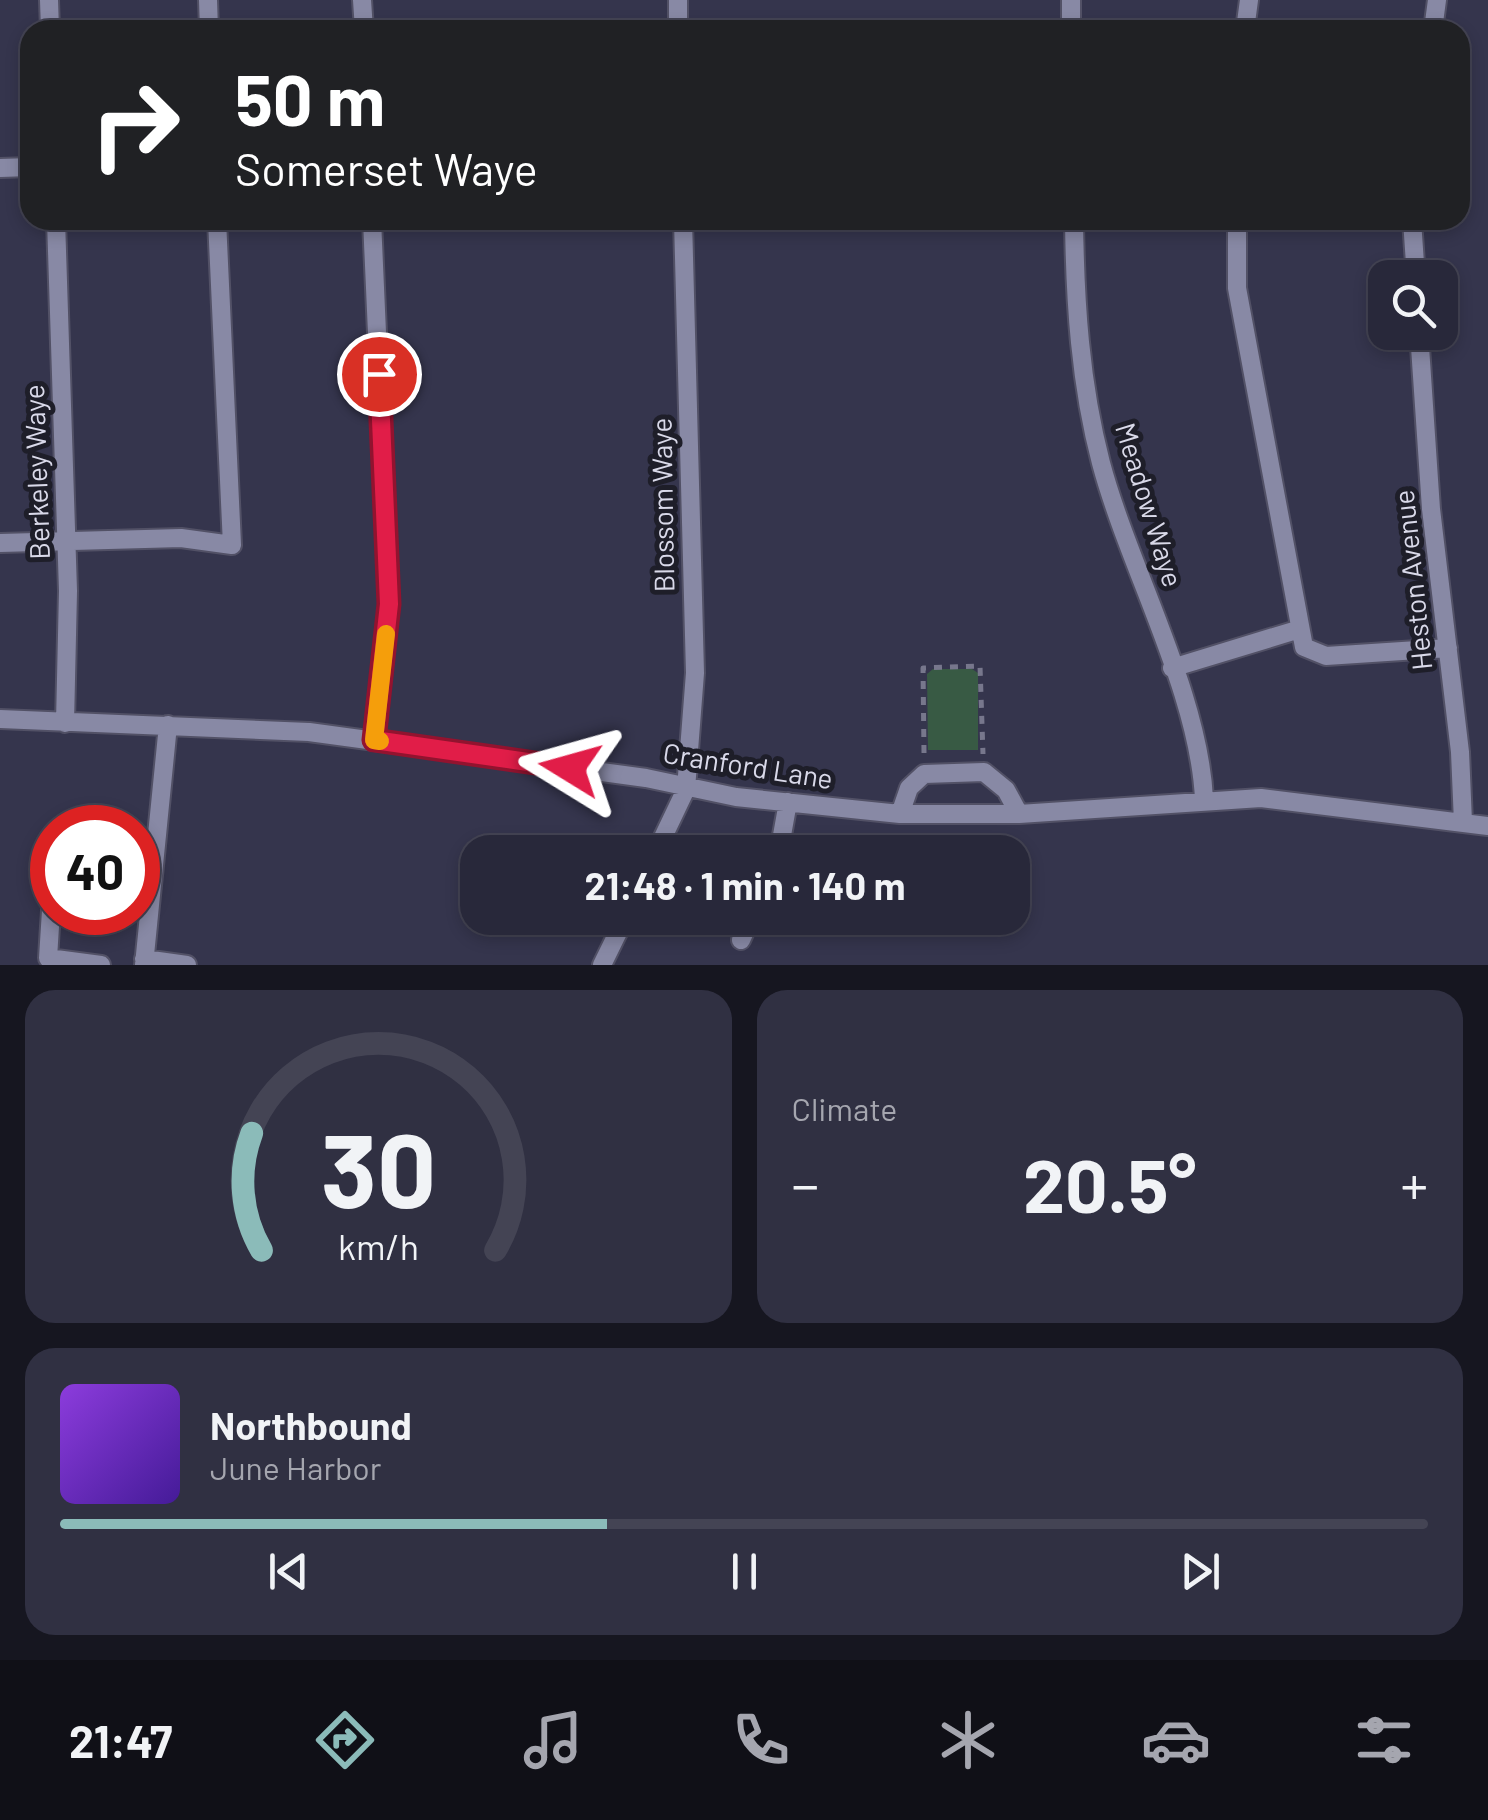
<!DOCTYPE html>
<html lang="en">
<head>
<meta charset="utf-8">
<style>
  :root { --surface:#28283a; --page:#303042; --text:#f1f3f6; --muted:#a5a6af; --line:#444454; --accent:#8bbbb9 }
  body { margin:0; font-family:Barlow,sans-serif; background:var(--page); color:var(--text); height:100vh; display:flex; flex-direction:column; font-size:38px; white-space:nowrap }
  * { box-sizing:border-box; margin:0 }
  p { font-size:32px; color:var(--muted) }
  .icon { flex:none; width:55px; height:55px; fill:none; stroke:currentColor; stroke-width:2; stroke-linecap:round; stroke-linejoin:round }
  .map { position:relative; height:965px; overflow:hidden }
  .details { display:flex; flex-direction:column; gap:25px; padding:25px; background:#161620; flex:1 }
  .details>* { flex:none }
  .top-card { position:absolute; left:20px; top:20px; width:1450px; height:210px; border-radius:30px; box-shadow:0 5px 15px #0003,0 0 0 2px var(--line); background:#202124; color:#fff; overflow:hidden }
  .buttons { position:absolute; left:1368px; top:260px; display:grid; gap:20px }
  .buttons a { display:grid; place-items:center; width:90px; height:90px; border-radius:20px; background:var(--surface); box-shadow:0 5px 15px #0003,0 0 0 2px var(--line); font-size:50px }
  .speed { position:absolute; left:30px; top:805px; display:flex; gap:20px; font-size:50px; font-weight:700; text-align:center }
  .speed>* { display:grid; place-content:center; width:130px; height:130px; border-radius:50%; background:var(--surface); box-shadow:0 5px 15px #0003,0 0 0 2px var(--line); line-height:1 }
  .speed .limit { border:15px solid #d22; background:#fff; color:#111 }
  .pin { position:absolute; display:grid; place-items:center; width:85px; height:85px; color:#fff; margin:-42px; border:5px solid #fff; border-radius:50%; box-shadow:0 2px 10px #0007 }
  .me { position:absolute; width:110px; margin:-55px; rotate:278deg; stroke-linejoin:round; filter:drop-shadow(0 0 8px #0008) }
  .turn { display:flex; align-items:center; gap:35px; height:210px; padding:0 50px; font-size:45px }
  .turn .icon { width:130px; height:130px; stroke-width:2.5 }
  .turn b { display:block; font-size:70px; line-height:85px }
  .big { font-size:75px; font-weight:700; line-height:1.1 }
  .details .card { flex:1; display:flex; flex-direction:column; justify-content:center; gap:15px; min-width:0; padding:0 35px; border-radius:30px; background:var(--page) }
  .details .dial { align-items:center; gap:0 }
  .dial svg { height:260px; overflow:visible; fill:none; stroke:var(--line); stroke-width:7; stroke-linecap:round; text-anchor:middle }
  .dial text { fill:var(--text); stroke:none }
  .song { display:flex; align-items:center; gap:30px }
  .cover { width:120px; height:120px; border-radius:15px; background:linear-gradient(135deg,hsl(270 70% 55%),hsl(260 70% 35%)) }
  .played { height:10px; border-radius:5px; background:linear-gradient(90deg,var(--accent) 40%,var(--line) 40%) }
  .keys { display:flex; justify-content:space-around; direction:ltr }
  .heat { display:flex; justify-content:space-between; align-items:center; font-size:55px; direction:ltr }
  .details .tiles { flex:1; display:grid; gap:25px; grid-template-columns:1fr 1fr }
  .card:last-child { grid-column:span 2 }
  .trip { position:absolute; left:460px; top:835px; width:570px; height:100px; border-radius:30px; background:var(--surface); box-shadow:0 5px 15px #0003,0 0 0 2px var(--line); font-weight:700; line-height:100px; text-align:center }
  .tab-bar { display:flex; height:160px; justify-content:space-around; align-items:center; background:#101017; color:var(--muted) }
  .tab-bar .icon { width:70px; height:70px }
  .tab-bar .selected { color:var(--accent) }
  .tab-bar b { font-size:45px; color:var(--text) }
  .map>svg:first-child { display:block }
  .green { fill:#385a44 }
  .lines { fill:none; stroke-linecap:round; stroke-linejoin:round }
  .minor-casing { stroke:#525166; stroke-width:22 }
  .path { stroke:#77778c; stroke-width:5; stroke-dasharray:8 8; stroke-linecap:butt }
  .minor { stroke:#8889a5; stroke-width:18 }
  .route-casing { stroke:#92132f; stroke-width:25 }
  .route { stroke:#e11d48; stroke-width:18 }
  .slow { stroke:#f59e0b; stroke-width:18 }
  .labels { text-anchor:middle; stroke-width:10; stroke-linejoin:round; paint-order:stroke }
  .street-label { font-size:28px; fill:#d9d9e9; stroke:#1e1e29 }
</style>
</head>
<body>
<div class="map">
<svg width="1488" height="965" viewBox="0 0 1488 965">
  <rect width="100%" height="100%" fill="#35354d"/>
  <path class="green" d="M 933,669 L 972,669 L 978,673 L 978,750 L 928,750 L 927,674 Z"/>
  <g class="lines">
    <g class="minor-casing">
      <path id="minor" d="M 49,0 L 50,30
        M 208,0 L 209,30
        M 362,0 L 364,30
        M 678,0 L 678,30
        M 1071,30 L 1071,0
        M 1245,30 L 1249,0
        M 1433,30 L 1437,0
        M 0,168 L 30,167
        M 56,220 L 68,591 L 65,723
        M 372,220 L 389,604 L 374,740
        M 1074,220 C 1075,302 1080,383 1101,463 C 1129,568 1199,692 1204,799
        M 1237,220 L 1237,288 L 1304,647 L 1326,656 L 1448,648
        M 1412,220 L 1416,278
        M 1419,332 L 1431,509 L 1460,752 L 1463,822
        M 0,543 L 181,538 L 232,545 L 217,220
        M 1172,668 L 1300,629
        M 0,719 L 309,732 L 646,778 L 736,797 L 900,814 L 1019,814 L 1261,798 L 1488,826
        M 900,814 L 909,788 L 924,774 L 984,772 L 1006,790 L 1019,814
        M 656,852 L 686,789 L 695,673 L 683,220
        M 779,852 L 788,802
        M 52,895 L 48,958 L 101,965
        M 741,940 L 751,918
        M 144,959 L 187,965
        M 144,965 L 168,725
        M 602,965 L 625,918"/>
    </g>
    <path class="path" d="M 924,753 L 923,668 L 980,666 L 983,754"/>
    <use href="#minor" class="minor"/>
  </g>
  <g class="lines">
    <g class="route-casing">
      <path id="route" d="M 379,374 L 389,604 L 374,740 L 570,768"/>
    </g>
    <use href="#route" class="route"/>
    <path class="slow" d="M 380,741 L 374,740 L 386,634"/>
  </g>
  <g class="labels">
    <g class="street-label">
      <text transform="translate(37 472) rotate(-92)" y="10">Berkeley Waye</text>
      <text transform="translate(663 505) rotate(-91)" y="10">Blossom Waye</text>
      <text transform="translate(1149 505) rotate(73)" y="10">Meadow Waye</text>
      <text transform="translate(1413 580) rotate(-96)" y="10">Heston Avenue</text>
      <text transform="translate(748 766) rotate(9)" y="10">Cranford Lane</text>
    </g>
  </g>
</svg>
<div class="buttons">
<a><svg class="icon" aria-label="search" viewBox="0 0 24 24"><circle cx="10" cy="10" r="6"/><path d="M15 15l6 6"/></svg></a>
</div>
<div class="speed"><div class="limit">40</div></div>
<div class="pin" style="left:379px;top:374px;background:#d93025"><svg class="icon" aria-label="arrive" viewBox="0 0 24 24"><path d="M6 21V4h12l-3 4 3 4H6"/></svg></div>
<svg class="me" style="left:570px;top:768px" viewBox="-20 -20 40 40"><path d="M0-17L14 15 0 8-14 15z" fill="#e11d48" stroke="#fff" stroke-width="4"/></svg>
<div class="trip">21:48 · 1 min · 140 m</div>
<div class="top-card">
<div class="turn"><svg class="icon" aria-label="right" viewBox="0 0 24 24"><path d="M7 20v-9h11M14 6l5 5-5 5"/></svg><div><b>50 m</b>Somerset Waye</div></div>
</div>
</div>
<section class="details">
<div class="tiles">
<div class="card dial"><svg viewBox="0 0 100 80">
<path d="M14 69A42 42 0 1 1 86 69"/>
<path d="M14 69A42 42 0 0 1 11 33" stroke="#8bbbb9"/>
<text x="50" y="56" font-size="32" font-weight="700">30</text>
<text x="50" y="72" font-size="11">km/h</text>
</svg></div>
<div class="card"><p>Climate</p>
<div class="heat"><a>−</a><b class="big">20.5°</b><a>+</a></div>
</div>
<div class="card">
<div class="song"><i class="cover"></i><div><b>Northbound</b><p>June Harbor</p></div></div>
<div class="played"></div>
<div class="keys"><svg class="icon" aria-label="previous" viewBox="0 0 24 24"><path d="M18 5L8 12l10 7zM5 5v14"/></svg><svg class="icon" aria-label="pause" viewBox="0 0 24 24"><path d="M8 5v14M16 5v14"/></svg><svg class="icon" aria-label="next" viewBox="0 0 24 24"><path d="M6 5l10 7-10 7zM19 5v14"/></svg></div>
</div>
</div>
</section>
<nav class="tab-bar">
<b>21:47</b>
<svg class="icon selected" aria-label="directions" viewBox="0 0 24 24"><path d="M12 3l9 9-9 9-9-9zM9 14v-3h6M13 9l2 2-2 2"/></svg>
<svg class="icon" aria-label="music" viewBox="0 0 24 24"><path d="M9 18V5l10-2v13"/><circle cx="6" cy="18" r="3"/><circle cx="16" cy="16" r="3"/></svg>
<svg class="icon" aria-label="phone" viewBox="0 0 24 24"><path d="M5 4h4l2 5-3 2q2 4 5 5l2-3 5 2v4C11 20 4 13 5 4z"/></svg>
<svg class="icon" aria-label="climate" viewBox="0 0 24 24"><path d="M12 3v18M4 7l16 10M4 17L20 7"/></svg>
<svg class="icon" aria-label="car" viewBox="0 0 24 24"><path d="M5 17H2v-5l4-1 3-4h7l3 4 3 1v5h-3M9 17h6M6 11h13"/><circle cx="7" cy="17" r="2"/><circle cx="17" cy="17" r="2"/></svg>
<svg class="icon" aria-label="filters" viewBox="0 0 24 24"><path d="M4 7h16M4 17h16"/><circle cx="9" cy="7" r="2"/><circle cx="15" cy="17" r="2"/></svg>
</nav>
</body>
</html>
